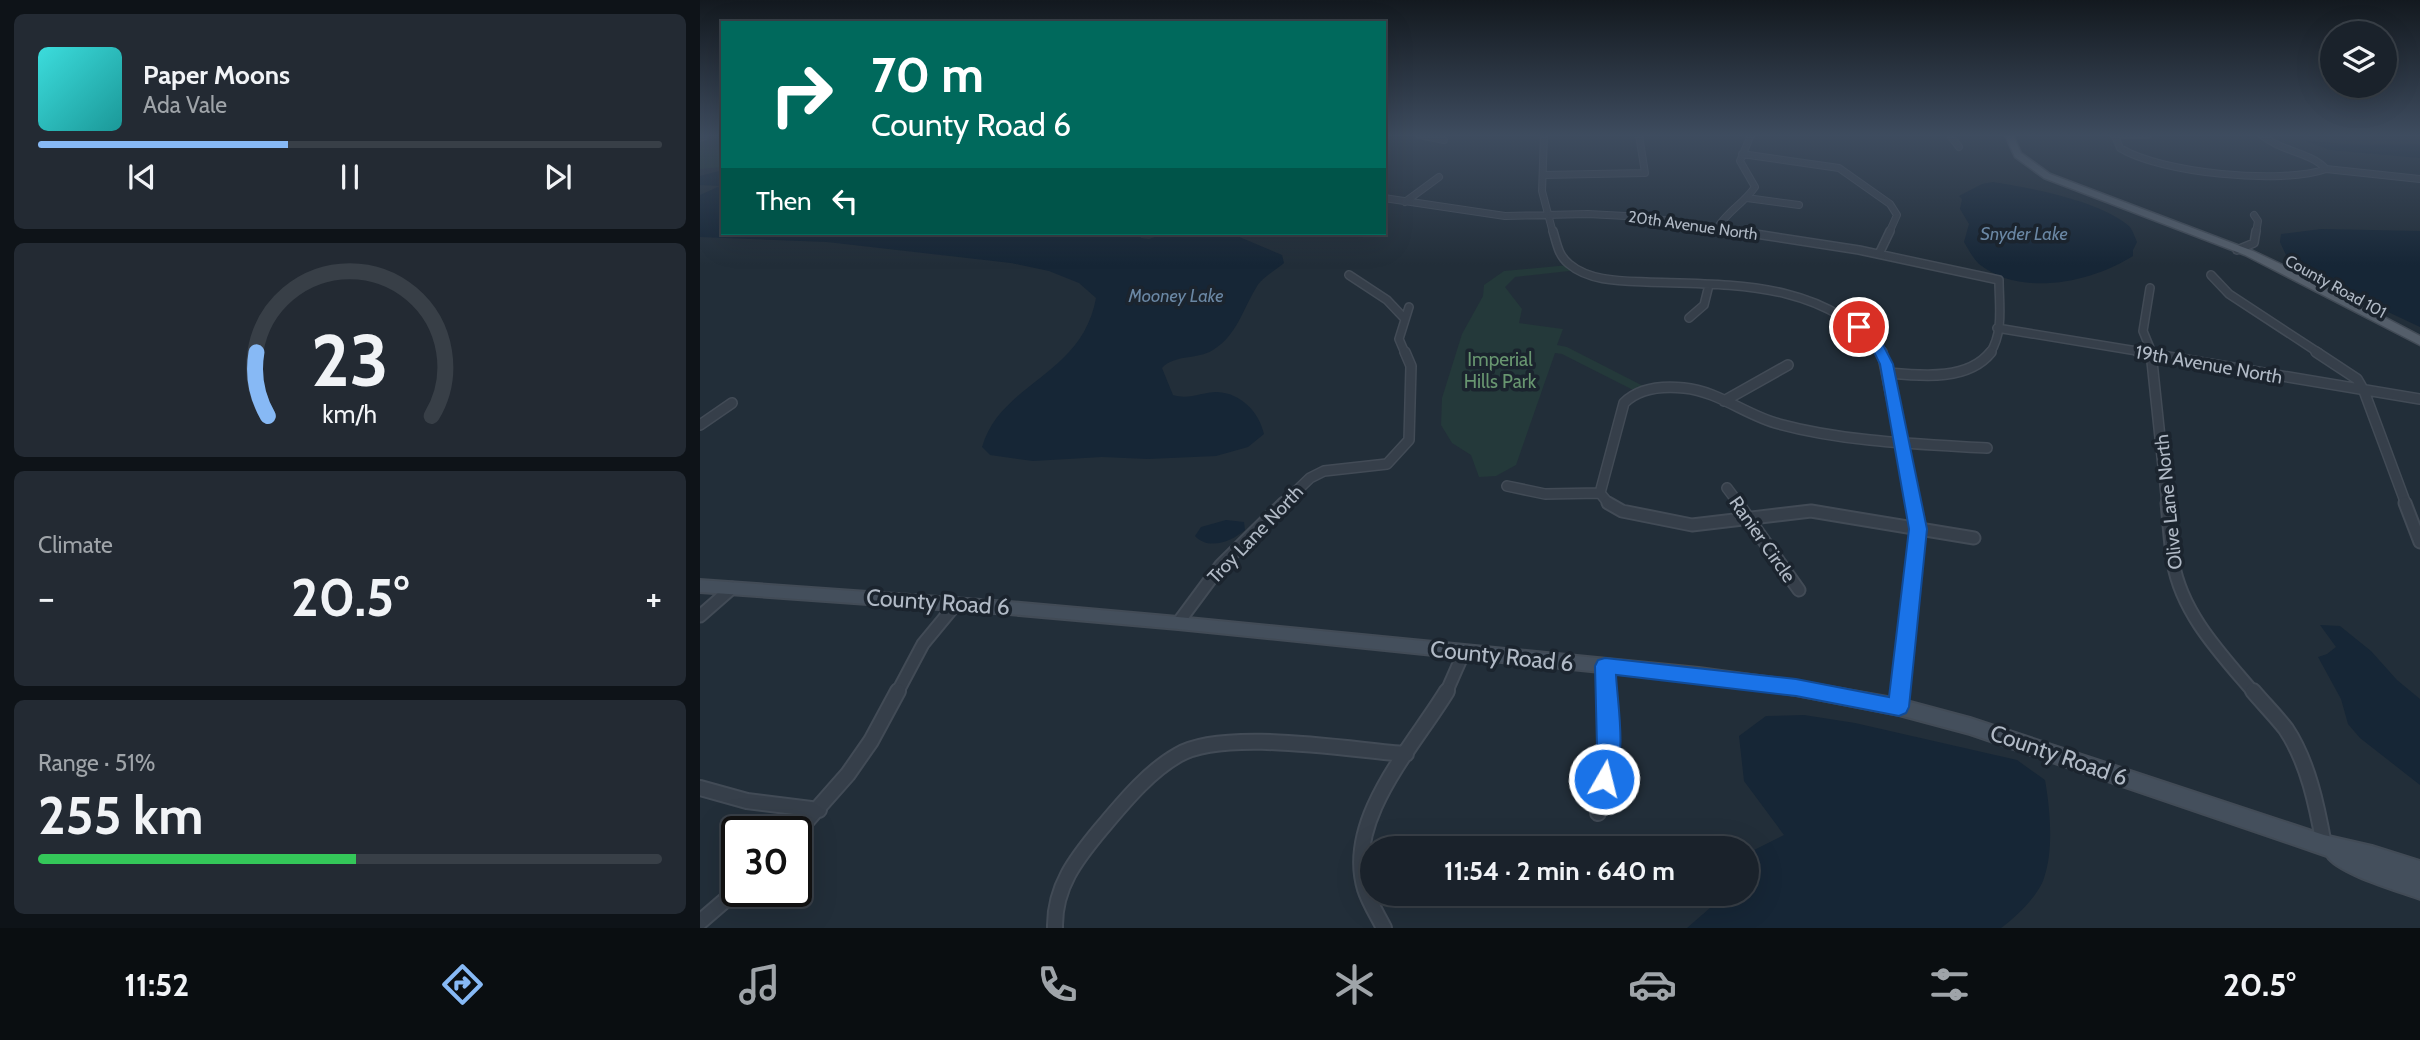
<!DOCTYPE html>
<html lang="en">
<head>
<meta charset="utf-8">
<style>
  :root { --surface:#1a222b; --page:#232a33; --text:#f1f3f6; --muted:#9fa4a9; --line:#383f47; --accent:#87b9f5 }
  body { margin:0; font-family:Cabin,sans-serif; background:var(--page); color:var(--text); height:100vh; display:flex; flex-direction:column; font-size:26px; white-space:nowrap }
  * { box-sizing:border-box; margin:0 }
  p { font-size:23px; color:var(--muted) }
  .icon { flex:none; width:38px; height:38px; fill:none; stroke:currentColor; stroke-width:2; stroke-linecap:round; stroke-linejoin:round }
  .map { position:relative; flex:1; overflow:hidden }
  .panel { display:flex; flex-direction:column; gap:14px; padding:14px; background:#0e1318; width:700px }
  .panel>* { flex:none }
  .banner { position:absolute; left:21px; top:21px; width:665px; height:214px; border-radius:0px; box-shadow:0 7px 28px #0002,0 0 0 2px var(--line); background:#00695c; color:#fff; overflow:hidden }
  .buttons { position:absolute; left:1620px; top:21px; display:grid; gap:14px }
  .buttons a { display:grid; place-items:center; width:77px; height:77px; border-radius:50%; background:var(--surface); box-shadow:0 7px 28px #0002,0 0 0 2px var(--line); font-size:35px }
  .speed { position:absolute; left:21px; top:816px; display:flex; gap:14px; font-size:35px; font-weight:700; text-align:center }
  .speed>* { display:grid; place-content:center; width:91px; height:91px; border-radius:50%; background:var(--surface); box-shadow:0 7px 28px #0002,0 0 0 2px var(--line); line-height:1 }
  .speed .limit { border:4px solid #111; border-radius:10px; background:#fff; color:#111 }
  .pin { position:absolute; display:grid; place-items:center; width:60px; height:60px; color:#fff; margin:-30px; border:4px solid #fff; border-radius:50%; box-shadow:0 2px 7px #0007 }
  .me { position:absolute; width:77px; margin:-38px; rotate:8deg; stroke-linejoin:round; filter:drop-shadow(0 0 5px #0008) }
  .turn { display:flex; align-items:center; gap:24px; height:147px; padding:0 35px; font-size:32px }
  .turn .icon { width:91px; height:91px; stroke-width:2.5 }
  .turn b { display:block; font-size:49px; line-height:60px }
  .then { display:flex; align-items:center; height:66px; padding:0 35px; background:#0003; gap:14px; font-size:26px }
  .big { font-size:52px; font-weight:700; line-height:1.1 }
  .panel .tile { flex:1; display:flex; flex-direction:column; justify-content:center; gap:10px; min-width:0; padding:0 24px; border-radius:10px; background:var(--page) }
  .panel .dial { align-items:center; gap:0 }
  .dial svg { height:182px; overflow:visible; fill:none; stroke:var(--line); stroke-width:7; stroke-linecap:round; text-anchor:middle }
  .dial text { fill:var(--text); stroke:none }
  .song { display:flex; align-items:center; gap:21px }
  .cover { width:84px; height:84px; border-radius:10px; background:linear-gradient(135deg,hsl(180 70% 55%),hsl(180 70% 35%)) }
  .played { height:7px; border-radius:4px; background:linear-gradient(90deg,var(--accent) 40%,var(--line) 40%) }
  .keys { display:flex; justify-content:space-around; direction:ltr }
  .heat { display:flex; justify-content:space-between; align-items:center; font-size:38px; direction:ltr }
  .charge { height:10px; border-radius:5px; background:linear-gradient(90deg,#34c759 51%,var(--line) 0) }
  .trip { position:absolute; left:660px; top:836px; width:399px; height:70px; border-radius:35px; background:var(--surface); box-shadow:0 7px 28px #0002,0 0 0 2px var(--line); font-weight:700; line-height:70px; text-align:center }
  .tabs { display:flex; height:112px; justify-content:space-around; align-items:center; background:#0a0e11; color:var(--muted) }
  .tabs .icon { width:49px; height:49px }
  .tabs .active { color:var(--accent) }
  .tabs b { font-size:32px; color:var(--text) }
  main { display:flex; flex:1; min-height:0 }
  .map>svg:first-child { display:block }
  .green { fill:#24393a }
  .water { fill:#162636 }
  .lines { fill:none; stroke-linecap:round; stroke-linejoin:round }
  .minor-far4-casing { stroke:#424b56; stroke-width:8 }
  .minor-far3-casing { stroke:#424b56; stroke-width:10 }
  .minor-far2-casing { stroke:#424b56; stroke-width:12 }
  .minor-far1-casing { stroke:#424b56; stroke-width:15 }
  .minor-casing { stroke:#424b56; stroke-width:18 }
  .secondary-casing { stroke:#424b56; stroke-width:4 }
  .primary-casing { stroke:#424b56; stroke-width:3 }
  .minor-far4 { stroke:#363f4a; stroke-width:6 }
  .minor-far3 { stroke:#363f4a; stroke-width:7 }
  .minor-far2 { stroke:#363f4a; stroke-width:9 }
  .minor-far1 { stroke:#363f4a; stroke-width:11 }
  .minor { stroke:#363f4a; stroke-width:14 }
  .secondary { fill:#444f5c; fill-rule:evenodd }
  .primary { fill:#545e6a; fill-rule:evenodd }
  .route { fill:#1a73e8; stroke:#114b97; stroke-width:2 }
  .labels { text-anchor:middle; stroke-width:7; stroke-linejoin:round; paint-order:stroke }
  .far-street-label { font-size:16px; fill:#b1bac6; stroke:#1b242e }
  .far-water-label { font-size:18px; font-style:italic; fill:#6a87a4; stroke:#1b242e }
  .park-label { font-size:19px; fill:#689670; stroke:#1b242e }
  .street-label { font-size:19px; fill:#b1bac6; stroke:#1b242e }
  .near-street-label { font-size:23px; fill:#b1bac6; stroke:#1b242e }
</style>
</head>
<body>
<main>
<section class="panel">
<div class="tile">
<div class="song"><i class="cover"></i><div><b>Paper Moons</b><p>Ada Vale</p></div></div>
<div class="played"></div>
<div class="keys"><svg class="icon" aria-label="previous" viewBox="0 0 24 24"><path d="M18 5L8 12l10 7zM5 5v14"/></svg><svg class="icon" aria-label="pause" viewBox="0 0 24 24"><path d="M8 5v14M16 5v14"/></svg><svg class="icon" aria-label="next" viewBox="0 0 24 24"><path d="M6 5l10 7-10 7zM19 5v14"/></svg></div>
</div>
<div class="tile dial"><svg viewBox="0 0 100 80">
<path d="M14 69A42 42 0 1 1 86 69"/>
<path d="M14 69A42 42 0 0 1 9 41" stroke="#87b9f5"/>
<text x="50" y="56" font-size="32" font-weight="700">23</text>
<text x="50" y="72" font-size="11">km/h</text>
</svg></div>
<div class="tile"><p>Climate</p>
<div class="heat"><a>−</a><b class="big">20.5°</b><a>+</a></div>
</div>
<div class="tile"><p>Range · 51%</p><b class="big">255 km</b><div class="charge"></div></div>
</section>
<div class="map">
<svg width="1720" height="928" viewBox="0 0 1720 928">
  <rect width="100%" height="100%" fill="#222e39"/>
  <path class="green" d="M 0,135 L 23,135 L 23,167 L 0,169 Z
    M 869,265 L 878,270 L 815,277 L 805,287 L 822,309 L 819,323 L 863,329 L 857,345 L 867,347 L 949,389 L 939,393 L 862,354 L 855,353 L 816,465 L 796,476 L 779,477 L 771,455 L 752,443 L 741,425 L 742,398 L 762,334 L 783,296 L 784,285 L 804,271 Z"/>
  <path class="water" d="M 1606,141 L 1663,145 L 1715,144 L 1720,145 L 1720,158 L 1630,150 Z
    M 23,170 L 23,233 L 439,233 L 441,238 L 449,239 L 467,233 L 530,233 L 582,255 L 584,263 C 576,270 561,278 556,288 C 542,311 537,335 513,350 C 497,360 475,354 462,368 L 473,395 C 489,400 502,392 517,392 C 541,393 559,412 564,434 L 548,447 L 516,456 L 448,459 L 402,457 L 333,461 L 290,455 L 282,447 C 301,382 382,376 396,298 L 379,283 L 349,271 L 311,263 L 127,242 L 0,237 L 0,195 L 20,186 L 0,185 L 0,176 Z
    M 1293,182 C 1331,188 1401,201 1430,227 C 1433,231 1435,238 1437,242 L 1433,250 L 1433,256 C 1392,282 1321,298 1279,264 C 1273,258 1268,249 1264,242 L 1269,224 L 1260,209 L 1262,199 L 1259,196 L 1282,184 Z
    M 1621,229 L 1720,231 L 1720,327 L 1652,295 L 1605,268 L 1586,255 L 1580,242 L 1581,234 Z
    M 526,520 L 544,522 L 545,530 C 532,541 509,551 495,536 L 501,527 Z
    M 1620,625 L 1640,626 L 1671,651 L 1697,680 L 1720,699 L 1720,785 L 1660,738 L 1648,724 L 1641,699 L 1618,657 L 1627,654 L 1636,647 Z
    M 1104,715 L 1155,723 L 1317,760 L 1345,780 C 1350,809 1354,849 1344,878 C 1339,895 1315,918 1301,928 L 987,928 L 1026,894 L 1046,894 L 1047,871 L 1054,850 L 1084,835 L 1044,781 L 1039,736 L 1066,716 Z"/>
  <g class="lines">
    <g class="minor-far4-casing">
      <path id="minor-far4" d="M 720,135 L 744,140
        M 844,135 L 842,191 L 853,233
        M 1250,135 L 1259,147
        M 1413,135 L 1448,135
        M 1562,135 C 1581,152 1609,151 1626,169
        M 1415,136 L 1420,148 C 1460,173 1582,185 1626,169 L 1720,179
        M 0,138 L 3,137
        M 1042,154 L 1139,168 L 1190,204 L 1197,215 L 1189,233
        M 843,175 L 945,173 L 939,135
        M 684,198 L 805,216 L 888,214 L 944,217 L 1047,233
        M 1047,198 L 1099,205
        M 705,202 L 739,177
        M 1554,215 L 1558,221 L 1556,233
        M 1017,228 C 1030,209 1043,204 1055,187 L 1040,161 L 1051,135"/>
    </g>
    <g class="minor-far3-casing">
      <path id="minor-far3" d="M 853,231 C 857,244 858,255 869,264 C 889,281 920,281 946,282 C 1032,285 1124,280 1183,353
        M 1036,231 L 1159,250 L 1299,280 C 1299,304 1304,332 1290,353
        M 1537,250 L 1554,243 L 1556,231
        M 1179,254 L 1190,231
        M 649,275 L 687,300 L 705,319
        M 1511,275 L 1529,294 L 1619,353
        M 1450,288 L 1443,331 L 1452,353
        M 989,318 L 1004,305 L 1009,285
        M 1297,328 L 1449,353
        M 705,353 L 699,339 L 709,307"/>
    </g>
    <g class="minor-far2-casing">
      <path id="minor-far2" d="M 1182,352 L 1213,504
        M 1438,352 L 1720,399
        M 1451,352 L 1467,504
        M 1616,352 L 1657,379 L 1664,391 L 1706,504
        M 1188,373 C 1222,376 1268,381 1291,352
        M 1024,401 L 1088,365
        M 0,425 L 32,403
        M 807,486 L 845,494 L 900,493
        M 1027,488 L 1039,504
        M 900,493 L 924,403 C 939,388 964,386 984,388 C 1018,391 1047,416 1079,424 C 1146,442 1218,444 1287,448
        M 900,493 L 909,504
        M 583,504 L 610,478 L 624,471 L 687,464 L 709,440 L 711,366 L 705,352"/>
    </g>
    <g class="minor-far1-casing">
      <path id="minor-far1" d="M 908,503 L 922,511 L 992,525 L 1111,511 L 1274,538
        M 1037,503 L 1099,590
        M 1467,503 C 1469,522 1470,542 1473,562 C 1482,614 1521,654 1554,693
        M 1705,503 L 1720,542
        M 0,616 L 32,588
        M 478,623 L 521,565 L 584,503
        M 905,666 L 906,693
        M 197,693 L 223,644 L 256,604
        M 746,693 L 764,652
        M 1200,693 L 1218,529 L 1213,503"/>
    </g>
    <g class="minor-casing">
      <path id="minor" d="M 1553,691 C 1564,704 1576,716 1586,729 C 1608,762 1617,806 1624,845
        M 1199,707 L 1201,691
        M 0,788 L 47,801 L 119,810
        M 898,813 L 909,747 L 906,691
        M 96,833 L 148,774 L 171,741 L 198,691
        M 0,922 L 37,890
        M 355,928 C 354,887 376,859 401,829 C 423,803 448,772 478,755 C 524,728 650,750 706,754
        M 684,928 C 678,916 669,902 665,889 C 644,820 713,747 747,691"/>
    </g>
    <g class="secondary-casing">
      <path id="secondary" d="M 0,580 L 309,602 L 478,617 L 999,668 L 1096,681 L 1199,699 L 1270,718 L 1624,835 L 1672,846 L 1720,861 L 1720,899 C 1699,891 1638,874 1627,856 L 1270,734 L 1199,715 L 1096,695 L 999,682 L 478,629 L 309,614 L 0,592 Z"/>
    </g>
    <g class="primary-casing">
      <path id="primary" d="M 1305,135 L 1313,135 L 1321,153 L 1350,174 L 1553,251 L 1612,279 L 1720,336 L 1720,345 L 1545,255 L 1344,178 L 1315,157 Z"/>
    </g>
    <use href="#minor-far4" class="minor-far4"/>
    <use href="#minor-far3" class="minor-far3"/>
    <use href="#minor-far2" class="minor-far2"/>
    <use href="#minor-far1" class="minor-far1"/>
    <use href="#minor" class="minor"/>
    <use href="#secondary" class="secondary"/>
    <use href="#primary" class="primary"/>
  </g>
  <linearGradient id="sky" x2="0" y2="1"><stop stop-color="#13191f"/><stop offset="0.51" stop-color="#3e4c5f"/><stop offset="1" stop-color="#3e4c5f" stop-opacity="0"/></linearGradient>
  <rect width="1720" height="265" fill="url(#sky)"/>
  <path class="route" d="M 1159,323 L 1180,339 L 1193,364 L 1227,529 L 1209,707 L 1206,713 L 1199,716 L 1096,696 L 916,675 C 918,709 927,754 912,786 L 904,789 L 895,786 L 892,779 L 897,747 L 895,666 L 898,660 L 905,658 L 1096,679 L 1189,697 L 1209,529 L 1180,364 L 1170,344 L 1153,327 Z"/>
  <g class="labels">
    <g class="far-street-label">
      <text transform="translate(993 225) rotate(8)" y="6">20th Avenue North</text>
      <text transform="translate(1636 286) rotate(29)" y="6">County Road 101</text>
    </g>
    <g class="far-water-label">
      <text x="1324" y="240">Snyder Lake</text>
      <text x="476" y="302">Mooney Lake</text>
    </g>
    <g class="park-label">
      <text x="800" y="366">Imperial<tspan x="800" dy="22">Hills Park</tspan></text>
    </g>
    <g class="street-label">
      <text transform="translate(1509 364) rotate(10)" y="7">19th Avenue North</text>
      <text transform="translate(1468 502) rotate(-96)" y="7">Olive Lane North</text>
      <text transform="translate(555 534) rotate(-46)" y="7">Troy Lane North</text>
      <text transform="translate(1063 539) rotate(55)" y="7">Ranier Circle</text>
    </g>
    <g class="near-street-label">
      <text transform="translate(238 602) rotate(4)" y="8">County Road 6</text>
      <text transform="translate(802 656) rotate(6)" y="8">County Road 6</text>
      <text transform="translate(1359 755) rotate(19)" y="8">County Road 6</text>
    </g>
  </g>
</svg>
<div class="buttons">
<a><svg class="icon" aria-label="layers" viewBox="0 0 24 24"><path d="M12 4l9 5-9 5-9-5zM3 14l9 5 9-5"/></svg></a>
</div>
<div class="speed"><div class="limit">30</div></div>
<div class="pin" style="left:1159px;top:327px;background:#d93025"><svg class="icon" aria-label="arrive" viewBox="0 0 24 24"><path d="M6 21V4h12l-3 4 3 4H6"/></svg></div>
<svg class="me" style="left:904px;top:779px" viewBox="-20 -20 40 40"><circle r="17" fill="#1a73e8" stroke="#fff" stroke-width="3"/><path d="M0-11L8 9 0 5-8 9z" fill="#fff"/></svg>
<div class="trip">11:54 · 2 min · 640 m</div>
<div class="banner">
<div class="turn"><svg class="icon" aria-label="right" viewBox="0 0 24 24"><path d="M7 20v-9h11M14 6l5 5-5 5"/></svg><div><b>70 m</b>County Road 6</div></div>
<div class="then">Then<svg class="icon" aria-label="left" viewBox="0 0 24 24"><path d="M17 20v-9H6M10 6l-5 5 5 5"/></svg></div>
</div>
</div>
</main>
<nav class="tabs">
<b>11:52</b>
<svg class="icon active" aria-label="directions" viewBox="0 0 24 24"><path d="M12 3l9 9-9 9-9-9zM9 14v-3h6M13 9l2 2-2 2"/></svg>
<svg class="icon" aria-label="music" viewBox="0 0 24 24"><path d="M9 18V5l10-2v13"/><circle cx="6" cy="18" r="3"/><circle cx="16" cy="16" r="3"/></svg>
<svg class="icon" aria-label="phone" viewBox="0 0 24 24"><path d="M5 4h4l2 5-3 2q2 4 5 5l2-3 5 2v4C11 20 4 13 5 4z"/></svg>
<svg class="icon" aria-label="climate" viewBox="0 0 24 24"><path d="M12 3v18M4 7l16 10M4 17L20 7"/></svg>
<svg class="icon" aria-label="car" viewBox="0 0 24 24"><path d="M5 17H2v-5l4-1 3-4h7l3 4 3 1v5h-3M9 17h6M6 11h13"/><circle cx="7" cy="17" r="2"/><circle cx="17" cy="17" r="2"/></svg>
<svg class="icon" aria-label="filters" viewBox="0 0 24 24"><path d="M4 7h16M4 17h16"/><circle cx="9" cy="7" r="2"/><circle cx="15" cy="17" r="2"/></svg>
<b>20.5°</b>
</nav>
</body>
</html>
